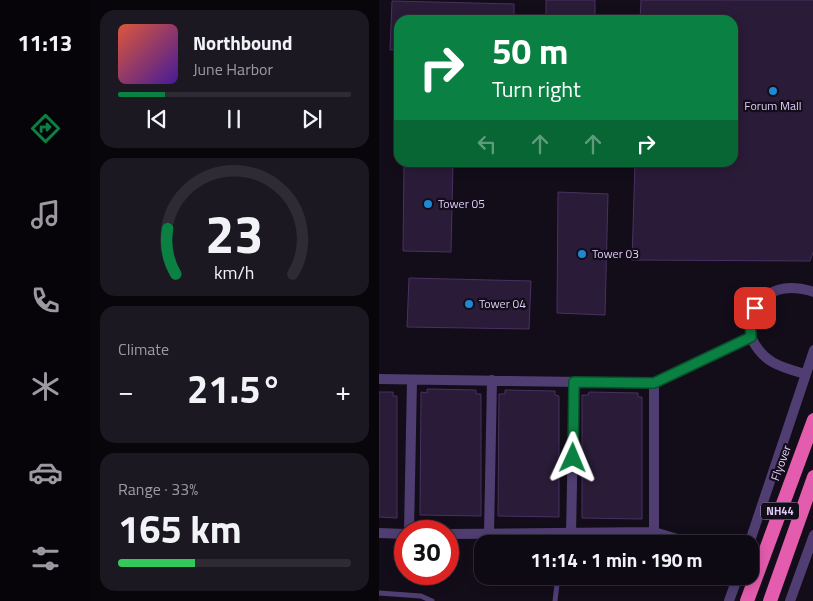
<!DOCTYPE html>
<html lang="en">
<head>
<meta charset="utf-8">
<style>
  :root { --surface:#0e0a14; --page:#1c1822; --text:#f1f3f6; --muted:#9b9aa0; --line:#2e2b34; --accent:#0b8043 }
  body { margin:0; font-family:"Titillium Web",sans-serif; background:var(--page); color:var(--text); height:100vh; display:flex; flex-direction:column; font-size:19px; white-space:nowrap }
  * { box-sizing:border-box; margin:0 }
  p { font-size:16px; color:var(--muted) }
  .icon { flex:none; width:28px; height:28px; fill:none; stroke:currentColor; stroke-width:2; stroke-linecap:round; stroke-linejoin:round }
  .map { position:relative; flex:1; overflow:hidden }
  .drawer { display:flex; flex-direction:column; gap:10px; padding:10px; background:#08060b; width:289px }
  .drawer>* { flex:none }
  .guide { position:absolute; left:15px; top:15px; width:344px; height:152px; border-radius:15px; box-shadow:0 2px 12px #0003,0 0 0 1px var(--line); background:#0b8043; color:#fff; overflow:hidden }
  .speed { position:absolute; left:15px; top:520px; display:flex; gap:10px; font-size:25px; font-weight:700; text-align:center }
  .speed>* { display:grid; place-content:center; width:65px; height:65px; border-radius:50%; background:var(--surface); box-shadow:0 2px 12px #0003,0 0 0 1px var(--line); line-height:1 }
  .speed .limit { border:8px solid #d22; background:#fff; color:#111 }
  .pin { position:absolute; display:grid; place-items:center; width:42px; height:42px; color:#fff; margin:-21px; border-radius:10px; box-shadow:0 2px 8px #0006 }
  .me { position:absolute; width:55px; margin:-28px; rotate:1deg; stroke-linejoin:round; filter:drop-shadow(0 0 4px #0008) }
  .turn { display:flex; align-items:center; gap:18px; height:105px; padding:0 15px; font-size:22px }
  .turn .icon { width:65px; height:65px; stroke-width:2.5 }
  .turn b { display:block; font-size:35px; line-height:42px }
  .lanes { display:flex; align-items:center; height:48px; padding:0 15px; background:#0003; justify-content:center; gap:25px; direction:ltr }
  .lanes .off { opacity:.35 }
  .big { font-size:38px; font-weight:700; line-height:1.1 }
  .drawer .tile { flex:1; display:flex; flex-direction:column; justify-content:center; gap:8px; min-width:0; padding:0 18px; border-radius:15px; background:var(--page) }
  .drawer .dial { align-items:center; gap:0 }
  .dial svg { height:130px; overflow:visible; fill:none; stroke:var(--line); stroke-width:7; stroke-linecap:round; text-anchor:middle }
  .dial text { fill:var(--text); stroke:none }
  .song { display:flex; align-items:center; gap:15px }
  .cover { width:60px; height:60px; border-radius:8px; background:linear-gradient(135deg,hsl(10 70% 55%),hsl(260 70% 35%)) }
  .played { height:5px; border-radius:2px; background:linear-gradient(90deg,var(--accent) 20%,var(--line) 20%) }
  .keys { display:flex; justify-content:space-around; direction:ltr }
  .heat { display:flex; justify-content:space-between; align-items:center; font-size:28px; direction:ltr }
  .charge { height:8px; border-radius:4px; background:linear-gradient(90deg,#34c759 33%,var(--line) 0) }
  .trip { position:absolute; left:95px; top:535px; width:285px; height:50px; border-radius:15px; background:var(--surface); box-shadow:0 2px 12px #0003,0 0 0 1px var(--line); font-weight:700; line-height:50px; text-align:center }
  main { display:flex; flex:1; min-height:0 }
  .dock { display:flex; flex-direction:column; width:90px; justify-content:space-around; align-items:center; background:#060408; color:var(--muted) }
  .dock .icon { width:35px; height:35px }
  .dock .on { color:var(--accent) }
  .dock b { font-size:22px; color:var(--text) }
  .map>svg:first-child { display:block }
  .building { fill:#2a1b38; stroke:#493161 }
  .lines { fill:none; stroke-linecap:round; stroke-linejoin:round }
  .service { stroke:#503e73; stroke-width:5 }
  .minor { stroke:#503e73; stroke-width:10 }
  .tertiary { stroke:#503e73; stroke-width:10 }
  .trunk { stroke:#e45cad; stroke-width:14 }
  .route-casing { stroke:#07532c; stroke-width:12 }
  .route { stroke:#0b8043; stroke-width:9 }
  .poi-dot { fill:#1d89d4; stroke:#130d1a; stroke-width:2 }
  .labels { text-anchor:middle; stroke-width:4.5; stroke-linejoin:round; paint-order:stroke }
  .shield { fill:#130d1a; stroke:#a293b5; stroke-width:1 }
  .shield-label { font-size:11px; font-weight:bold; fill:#dfccf8 }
  .poi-label { font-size:12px; fill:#dfccf8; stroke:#130d1a; text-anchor:start }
  .street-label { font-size:12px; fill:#dfccf8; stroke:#130d1a }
</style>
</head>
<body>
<main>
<nav class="dock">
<b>11:13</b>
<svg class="icon on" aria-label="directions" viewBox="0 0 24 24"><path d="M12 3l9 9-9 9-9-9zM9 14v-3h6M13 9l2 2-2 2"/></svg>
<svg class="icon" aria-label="music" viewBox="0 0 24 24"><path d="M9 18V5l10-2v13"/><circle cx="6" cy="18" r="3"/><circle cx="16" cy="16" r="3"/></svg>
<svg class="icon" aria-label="phone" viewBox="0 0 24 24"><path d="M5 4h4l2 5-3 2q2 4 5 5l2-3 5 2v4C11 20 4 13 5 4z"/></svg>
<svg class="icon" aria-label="climate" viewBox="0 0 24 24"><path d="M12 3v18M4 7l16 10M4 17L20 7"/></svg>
<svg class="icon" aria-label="car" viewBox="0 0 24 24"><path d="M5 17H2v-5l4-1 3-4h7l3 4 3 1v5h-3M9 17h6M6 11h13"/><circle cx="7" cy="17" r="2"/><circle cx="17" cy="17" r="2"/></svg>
<svg class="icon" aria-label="filters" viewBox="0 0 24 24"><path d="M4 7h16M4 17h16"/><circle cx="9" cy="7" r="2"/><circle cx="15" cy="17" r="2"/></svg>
</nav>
<section class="drawer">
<div class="tile">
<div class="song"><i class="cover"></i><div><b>Northbound</b><p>June Harbor</p></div></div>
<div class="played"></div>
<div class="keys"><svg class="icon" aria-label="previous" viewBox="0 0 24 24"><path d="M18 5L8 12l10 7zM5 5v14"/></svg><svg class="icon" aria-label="pause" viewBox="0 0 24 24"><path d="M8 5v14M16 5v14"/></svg><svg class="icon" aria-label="next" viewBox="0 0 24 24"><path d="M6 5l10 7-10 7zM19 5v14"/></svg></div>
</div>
<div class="tile dial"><svg viewBox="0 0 100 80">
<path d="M14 69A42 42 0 1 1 86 69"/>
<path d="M14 69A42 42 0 0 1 9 41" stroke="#0b8043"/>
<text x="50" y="56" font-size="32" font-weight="700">23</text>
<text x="50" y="72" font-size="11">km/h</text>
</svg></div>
<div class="tile"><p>Climate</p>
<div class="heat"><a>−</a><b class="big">21.5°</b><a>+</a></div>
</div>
<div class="tile"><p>Range · 33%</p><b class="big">165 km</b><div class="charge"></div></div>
</section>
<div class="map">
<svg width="435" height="601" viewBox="0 0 435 601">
  <rect width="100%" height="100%" fill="#130d1a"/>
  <path class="building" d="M 167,0 L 216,0 L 216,18 L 188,19 L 167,17 Z
    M 262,0 L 435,0 L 435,250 L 431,261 L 253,260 L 256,162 L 354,162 L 354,20 L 261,20 Z
    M 13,1 L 135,4 L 135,20 L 20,20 L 20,50 L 11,50 Z
    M 25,162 L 74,162 L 72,252 L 24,251 Z
    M 179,192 L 229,194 L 226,315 L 178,313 Z
    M 30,278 L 152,281 L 150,329 L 28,327 Z
    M 48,389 L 97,390 L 97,394 L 102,394 L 102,516 L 41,515 L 42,392 L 48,393 Z
    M 126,390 L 176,391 L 176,395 L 180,396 L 180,517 L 119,516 L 120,394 L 126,394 Z
    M 0,392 L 14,392 L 14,396 L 18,396 L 18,518 L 0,517 Z
    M 210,392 L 259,393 L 259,397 L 263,397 L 263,519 L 203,518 L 203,395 L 209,395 Z"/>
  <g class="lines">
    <path class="service" d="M 0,593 L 42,596 L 53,601
      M 176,601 L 179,576"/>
    <path class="minor" d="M 372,337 C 370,297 397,280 435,292
      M 0,379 L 275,383 L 372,337 C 383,362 401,367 426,374
      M 30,531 L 33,380
      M 275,532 L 275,383
      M 0,533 L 26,534
      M 69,534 L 275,532 L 315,544
      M 110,534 L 113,380
      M 192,534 L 195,382"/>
    <path class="tertiary" d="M 370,544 L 435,350
      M 350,601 L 359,576
      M 411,601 L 435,535"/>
    <path class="trunk" d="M 368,601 L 435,420
      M 391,601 L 435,477"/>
  </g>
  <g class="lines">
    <g class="route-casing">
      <path id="route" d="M 194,458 L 195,382 L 275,383 L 372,337 L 371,321 L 376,308"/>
    </g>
    <use href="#route" class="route"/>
  </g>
  <g class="poi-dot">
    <circle cx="394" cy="91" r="5"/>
    <circle cx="49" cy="204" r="5"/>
    <circle cx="203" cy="254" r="5"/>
    <circle cx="90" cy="304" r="5"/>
  </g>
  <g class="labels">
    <rect class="shield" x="382" y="502.5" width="38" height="17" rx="4"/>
    <g class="shield-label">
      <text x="401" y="515">NH44</text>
    </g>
    <g class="poi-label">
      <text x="394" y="110" text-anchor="middle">Forum Mall</text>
      <text x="59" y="208">Tower 05</text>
      <text x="213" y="258">Tower 03</text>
      <text x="100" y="308">Tower 04</text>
    </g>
    <g class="street-label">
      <text transform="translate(402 463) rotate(-70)" y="4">Flyover</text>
    </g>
  </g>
</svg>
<div class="speed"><div class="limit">30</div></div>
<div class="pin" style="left:376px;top:308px;background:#d93025"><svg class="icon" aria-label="arrive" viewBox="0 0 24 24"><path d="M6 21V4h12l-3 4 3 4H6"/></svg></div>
<svg class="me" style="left:194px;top:458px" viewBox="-20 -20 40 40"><path d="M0-17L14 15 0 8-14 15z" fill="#0b8043" stroke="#fff" stroke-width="4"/></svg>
<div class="trip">11:14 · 1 min · 190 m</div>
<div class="guide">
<div class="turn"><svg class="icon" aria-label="right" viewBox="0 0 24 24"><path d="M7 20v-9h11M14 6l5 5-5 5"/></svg><div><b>50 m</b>Turn right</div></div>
<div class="lanes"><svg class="icon off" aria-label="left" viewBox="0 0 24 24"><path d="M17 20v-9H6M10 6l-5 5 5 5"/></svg><svg class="icon off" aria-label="ahead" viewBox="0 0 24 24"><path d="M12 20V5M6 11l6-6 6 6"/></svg><svg class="icon off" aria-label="ahead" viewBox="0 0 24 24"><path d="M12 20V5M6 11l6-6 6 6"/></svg><svg class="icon" aria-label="right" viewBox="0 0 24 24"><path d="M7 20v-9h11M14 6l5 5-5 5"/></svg></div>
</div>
</div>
</main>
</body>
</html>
